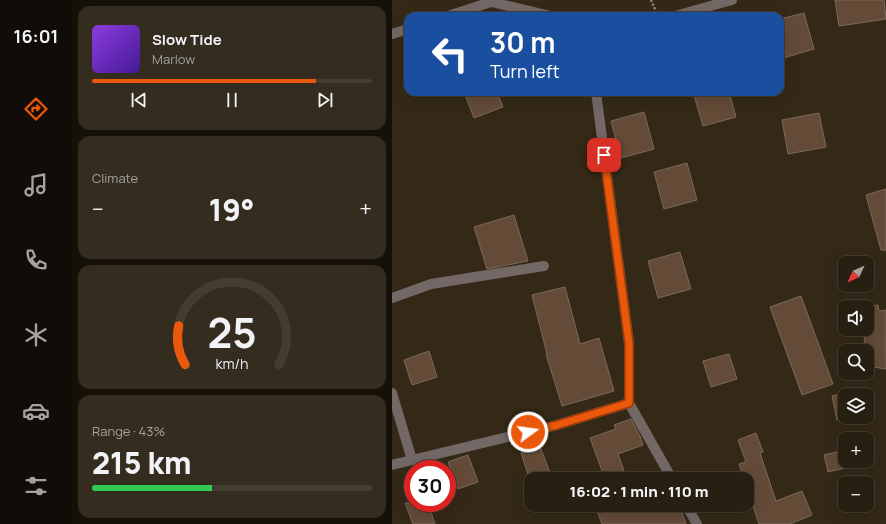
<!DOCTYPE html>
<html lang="en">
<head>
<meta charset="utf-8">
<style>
  :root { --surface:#271f11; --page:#332c1f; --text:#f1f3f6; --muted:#a4a29f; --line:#433d31; --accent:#ea580c }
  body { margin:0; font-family:Manrope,sans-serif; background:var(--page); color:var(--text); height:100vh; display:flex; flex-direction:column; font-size:15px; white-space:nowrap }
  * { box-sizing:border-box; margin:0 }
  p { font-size:13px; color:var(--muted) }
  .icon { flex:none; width:22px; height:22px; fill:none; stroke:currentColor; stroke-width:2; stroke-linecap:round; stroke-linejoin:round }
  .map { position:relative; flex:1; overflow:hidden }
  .sheet { display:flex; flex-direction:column; gap:6px; padding:6px; background:#151109; width:320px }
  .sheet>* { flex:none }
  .banner { position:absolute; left:12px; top:12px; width:380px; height:84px; border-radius:12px; box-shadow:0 4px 16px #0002,0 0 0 1px var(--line); background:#1a4fa0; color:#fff; overflow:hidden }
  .needle { width:26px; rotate:226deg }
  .fabs { position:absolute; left:446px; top:256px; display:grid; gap:8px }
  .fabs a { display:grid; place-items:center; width:36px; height:36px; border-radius:8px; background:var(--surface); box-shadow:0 4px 16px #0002,0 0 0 1px var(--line); font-size:20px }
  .speed { position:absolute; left:12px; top:460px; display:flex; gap:8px; font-size:20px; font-weight:700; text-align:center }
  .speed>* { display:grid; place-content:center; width:52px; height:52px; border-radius:50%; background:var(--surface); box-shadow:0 4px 16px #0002,0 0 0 1px var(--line); line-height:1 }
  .speed .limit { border:6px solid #d22; background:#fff; color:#111 }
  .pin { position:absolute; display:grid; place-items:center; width:34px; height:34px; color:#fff; margin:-17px; border-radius:8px; box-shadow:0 2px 6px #0006 }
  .me { position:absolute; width:44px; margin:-22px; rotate:76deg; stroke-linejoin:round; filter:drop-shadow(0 0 3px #0008) }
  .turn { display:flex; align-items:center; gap:14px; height:84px; padding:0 20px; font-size:18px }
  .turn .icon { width:52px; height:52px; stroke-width:2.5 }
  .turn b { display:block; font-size:28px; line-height:34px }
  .big { font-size:30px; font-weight:800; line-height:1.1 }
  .sheet .widget { flex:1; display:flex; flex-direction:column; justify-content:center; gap:6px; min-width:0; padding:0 14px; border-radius:12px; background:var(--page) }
  .sheet .dial { align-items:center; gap:0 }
  .dial svg { height:104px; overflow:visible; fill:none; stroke:var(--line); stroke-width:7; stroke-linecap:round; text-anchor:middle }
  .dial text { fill:var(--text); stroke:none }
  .song { display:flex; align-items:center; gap:12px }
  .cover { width:48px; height:48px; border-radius:6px; background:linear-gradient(135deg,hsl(270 70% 55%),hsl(260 70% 35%)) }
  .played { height:4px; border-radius:2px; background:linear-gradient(90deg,var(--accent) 80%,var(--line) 80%) }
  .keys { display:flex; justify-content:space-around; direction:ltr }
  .heat { display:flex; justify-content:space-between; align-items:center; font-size:22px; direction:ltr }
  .charge { height:6px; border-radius:3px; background:linear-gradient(90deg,#34c759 43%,var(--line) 0) }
  .trip { position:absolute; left:132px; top:472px; width:230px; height:40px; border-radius:12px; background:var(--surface); box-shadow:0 4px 16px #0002,0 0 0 1px var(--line); font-weight:800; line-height:40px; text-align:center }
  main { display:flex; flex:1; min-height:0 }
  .dock { display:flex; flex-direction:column; width:72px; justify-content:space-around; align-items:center; background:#100c07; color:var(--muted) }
  .dock .icon { width:28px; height:28px }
  .dock .active { color:var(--accent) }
  .dock b { font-size:18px; color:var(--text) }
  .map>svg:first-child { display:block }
  .building { fill:#634b37; stroke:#7c695a }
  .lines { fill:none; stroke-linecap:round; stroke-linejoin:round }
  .path { stroke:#958c7d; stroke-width:2.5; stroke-dasharray:2 2; stroke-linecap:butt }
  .street { stroke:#736866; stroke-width:10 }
  .route-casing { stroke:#983908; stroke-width:10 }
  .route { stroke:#ea580c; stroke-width:7 }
</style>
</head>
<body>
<main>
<nav class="dock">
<b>16:01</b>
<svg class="icon active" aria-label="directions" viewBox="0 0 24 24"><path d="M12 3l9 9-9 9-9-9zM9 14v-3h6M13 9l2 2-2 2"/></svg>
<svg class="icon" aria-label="music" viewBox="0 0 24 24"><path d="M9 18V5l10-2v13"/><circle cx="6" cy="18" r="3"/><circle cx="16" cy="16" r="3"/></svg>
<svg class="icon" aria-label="phone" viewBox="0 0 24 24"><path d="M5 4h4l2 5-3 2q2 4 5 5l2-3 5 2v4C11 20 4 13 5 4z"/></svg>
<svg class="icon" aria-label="climate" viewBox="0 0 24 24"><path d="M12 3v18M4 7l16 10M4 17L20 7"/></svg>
<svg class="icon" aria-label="car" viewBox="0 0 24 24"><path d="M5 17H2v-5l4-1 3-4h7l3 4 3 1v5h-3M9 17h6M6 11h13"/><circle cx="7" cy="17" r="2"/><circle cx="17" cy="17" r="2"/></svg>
<svg class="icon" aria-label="filters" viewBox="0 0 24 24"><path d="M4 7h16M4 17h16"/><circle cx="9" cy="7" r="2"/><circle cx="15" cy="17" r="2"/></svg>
</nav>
<section class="sheet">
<div class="widget">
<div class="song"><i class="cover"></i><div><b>Slow Tide</b><p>Marlow</p></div></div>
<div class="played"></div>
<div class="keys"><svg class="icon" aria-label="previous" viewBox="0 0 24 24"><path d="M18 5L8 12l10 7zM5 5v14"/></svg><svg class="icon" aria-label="pause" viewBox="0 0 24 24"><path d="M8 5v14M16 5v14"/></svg><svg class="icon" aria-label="next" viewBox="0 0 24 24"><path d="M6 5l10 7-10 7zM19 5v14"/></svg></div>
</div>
<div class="widget"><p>Climate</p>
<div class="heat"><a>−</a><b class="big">19°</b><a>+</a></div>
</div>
<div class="widget dial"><svg viewBox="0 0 100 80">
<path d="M14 69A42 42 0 1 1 86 69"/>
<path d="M14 69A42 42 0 0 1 9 39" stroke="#ea580c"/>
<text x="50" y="56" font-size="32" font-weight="700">25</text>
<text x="50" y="72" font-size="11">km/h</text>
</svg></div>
<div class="widget"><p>Range · 43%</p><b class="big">215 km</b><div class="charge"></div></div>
</section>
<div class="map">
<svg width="494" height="524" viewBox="0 0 494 524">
  <rect width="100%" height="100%" fill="#342917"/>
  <path class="building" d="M 443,0 L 492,0 L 494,19 L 447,26 Z
    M 412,13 L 422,49 L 388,59 L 388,19 Z
    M 72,92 L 105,92 L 111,107 L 82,118 Z
    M 301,92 L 337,92 L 344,117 L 311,126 Z
    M 252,112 L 262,149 L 229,158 L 219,121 Z
    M 427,113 L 434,147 L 396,154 L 390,120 Z
    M 295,163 L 305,200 L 272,209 L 262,172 Z
    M 494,189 L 494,250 L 489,250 L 474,195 Z
    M 122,215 L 136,261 L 95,269 L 82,227 Z
    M 288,252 L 299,289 L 266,298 L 256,261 Z
    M 173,287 L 188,344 L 207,338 L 222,391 L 170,406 L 154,354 L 155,354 L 140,295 Z
    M 409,296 L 441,384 L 410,395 L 378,307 Z
    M 486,305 L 487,311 L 494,310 L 494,369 L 475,366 L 475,351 L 474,351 L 471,329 L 475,329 L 475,307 L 471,307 Z
    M 37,351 L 45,377 L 20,385 L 12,360 Z
    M 337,354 L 345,379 L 319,387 L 311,361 Z
    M 474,389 L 475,395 L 453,395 L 453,417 L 459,417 L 445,420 L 440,396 Z
    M 239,419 L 248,436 L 251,445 L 226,454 L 235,479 L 213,479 L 198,438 L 224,429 L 222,425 Z
    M 364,433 L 371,452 L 368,453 L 384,501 L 410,491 L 420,515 L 398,524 L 367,524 L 355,488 L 355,479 L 352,479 L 347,464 L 354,462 L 346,440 Z
    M 148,446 L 158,473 L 138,480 L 129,453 Z
    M 453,450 L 453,468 L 436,472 L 432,455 Z
    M 76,455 L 86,482 L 66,489 L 56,462 Z
    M 269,473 L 273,479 L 251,479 Z
    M 13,503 L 36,503 L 43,524 L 21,524 Z
    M 203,505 L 287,505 L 294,524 L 210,524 Z"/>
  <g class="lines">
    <path class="path" d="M 259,0 L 266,16"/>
    <path class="street" d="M 56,16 L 99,2 L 159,16
      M 283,16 L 340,0
      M 0,34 L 16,29
      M 204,92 L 237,343 L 237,403 L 280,479
      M 0,298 L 39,284 L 152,266
      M 0,393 L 20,460
      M 0,465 L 165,425 L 237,403
      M 294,505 L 305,524"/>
  </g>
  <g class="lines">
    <g class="route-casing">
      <path id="route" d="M 136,432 L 165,425 L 237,403 L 237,343 L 212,155"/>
    </g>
    <use href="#route" class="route"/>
  </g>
</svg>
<div class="fabs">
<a><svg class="needle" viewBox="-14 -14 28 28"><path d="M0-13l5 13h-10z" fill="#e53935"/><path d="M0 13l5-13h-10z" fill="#a4a29f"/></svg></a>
<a><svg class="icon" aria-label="sound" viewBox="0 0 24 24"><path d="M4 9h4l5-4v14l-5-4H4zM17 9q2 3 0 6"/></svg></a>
<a><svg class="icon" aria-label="search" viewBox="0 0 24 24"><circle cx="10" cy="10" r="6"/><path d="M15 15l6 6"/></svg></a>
<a><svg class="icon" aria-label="layers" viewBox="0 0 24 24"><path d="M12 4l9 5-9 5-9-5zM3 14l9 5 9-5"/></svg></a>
<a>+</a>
<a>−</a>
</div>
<div class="speed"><div class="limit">30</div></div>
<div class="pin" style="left:212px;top:155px;background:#d93025"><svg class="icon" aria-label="arrive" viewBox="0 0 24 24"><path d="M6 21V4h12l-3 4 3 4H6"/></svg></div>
<svg class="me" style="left:136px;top:432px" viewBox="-20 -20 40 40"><circle r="17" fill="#ea580c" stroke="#fff" stroke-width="3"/><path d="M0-11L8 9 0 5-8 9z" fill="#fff"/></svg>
<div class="trip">16:02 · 1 min · 110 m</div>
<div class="banner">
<div class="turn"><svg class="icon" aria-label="left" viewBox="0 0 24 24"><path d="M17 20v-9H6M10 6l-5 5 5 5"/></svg><div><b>30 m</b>Turn left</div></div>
</div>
</div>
</main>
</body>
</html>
